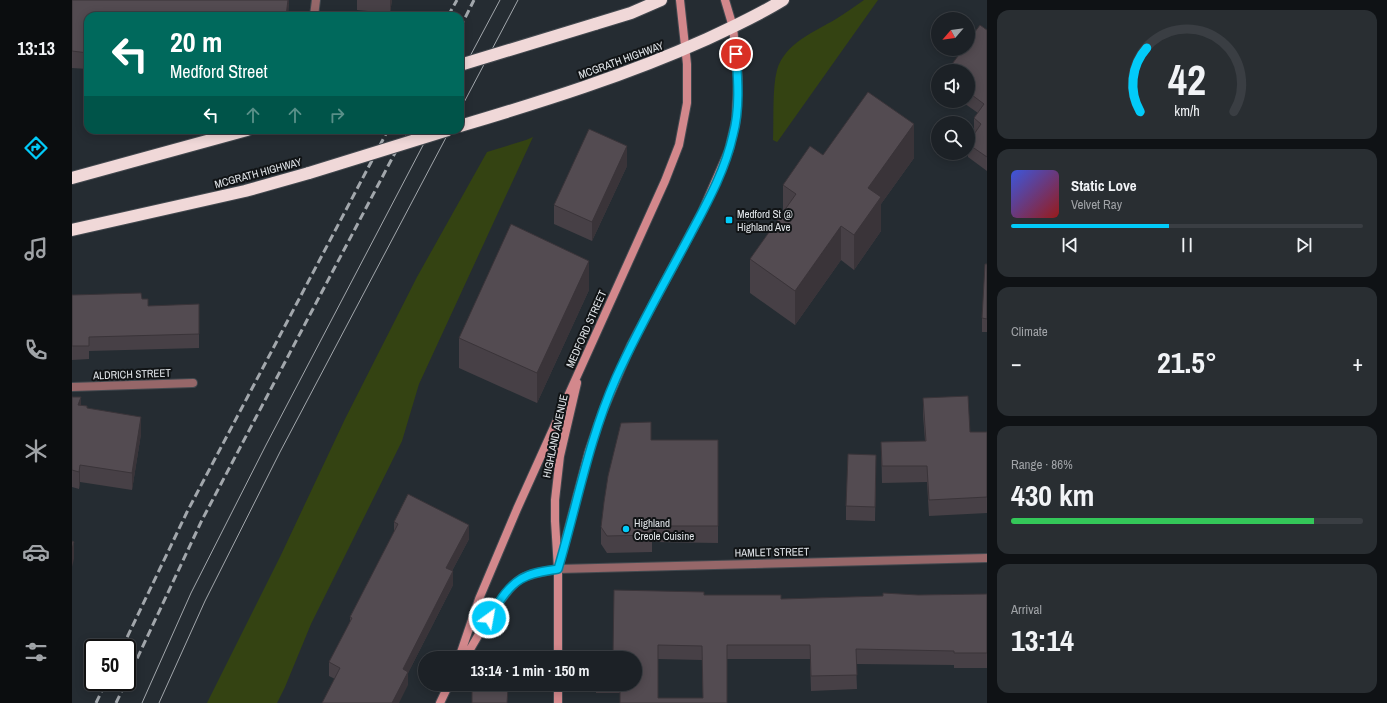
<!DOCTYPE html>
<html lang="en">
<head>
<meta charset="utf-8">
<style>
  :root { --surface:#1c2126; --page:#292e32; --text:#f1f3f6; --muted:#a0a3a7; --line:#3a3e43; --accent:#02cbf9 }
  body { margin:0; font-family:"Archivo Narrow",sans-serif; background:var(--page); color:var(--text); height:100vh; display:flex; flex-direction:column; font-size:15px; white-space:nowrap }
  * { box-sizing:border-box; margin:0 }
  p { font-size:13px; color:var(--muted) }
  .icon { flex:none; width:22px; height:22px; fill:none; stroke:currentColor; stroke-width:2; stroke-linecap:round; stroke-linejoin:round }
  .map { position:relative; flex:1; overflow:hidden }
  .drawer { display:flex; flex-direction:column; gap:10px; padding:10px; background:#0f1215; width:400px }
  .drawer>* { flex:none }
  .banner { position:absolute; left:12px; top:12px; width:380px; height:122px; border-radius:12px; box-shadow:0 2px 10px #0003,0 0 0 1px var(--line); background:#00695c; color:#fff; overflow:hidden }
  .needle { width:26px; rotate:242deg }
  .fabs { position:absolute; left:859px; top:12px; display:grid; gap:8px }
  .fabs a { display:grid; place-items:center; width:44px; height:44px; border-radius:50%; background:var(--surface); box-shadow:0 2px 10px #0003,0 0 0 1px var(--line); font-size:20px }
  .speed { position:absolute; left:12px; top:639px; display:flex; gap:8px; font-size:20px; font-weight:700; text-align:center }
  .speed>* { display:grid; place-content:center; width:52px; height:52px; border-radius:50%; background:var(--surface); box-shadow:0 2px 10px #0003,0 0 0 1px var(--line); line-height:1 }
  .speed .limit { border:2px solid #111; border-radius:6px; background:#fff; color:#111 }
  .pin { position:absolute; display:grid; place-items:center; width:34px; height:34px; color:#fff; margin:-17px; border:2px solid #fff; border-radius:50%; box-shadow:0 1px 4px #0007 }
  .me { position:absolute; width:44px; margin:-22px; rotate:32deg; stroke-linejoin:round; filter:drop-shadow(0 0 3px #0008) }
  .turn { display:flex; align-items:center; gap:14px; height:84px; padding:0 20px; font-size:18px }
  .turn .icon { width:52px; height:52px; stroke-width:2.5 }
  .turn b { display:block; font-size:28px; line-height:34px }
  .lanes { display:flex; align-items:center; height:38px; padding:0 20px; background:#0003; justify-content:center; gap:20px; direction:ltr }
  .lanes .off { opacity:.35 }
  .big { font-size:30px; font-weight:700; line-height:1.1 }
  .drawer .tile { flex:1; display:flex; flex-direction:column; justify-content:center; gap:6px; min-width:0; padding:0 14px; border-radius:12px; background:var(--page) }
  .drawer .dial { align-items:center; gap:0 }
  .dial svg { height:104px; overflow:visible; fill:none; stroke:var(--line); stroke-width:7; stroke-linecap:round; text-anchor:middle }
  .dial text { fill:var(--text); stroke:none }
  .song { display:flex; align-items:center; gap:12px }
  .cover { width:48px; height:48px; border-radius:6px; background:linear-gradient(135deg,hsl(230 70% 55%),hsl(0 70% 35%)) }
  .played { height:4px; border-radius:2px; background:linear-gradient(90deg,var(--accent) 45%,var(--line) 45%) }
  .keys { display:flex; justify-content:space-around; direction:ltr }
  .heat { display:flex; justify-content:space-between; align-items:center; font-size:22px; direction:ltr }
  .charge { height:6px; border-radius:3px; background:linear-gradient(90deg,#34c759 86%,var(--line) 0) }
  .trip { position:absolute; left:346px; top:651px; width:224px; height:40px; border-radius:20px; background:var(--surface); box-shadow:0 2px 10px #0003,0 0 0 1px var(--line); font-weight:700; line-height:40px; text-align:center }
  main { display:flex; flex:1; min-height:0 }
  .tab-bar { display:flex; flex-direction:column; width:72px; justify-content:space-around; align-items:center; background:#0b0d0f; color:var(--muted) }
  .tab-bar .icon { width:28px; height:28px }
  .tab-bar .current { color:var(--accent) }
  .tab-bar b { font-size:18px; color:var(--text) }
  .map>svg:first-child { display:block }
  .green { fill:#344312 }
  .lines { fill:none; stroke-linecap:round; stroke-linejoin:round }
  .street-casing { stroke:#43494f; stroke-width:10 }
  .secondary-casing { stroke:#43494f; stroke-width:10 }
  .highway-casing { stroke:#43494f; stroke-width:14 }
  .street { stroke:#966769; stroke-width:8 }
  .secondary { stroke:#d3888c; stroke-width:8 }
  .highway { stroke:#f0d8d8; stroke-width:12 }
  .tram { stroke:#a2a7ac; stroke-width:1 }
  .rail { stroke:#a2a7ac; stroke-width:3; stroke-dasharray:8 4; stroke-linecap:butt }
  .highway-bridge-casing { stroke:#43494f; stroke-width:14; stroke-linecap:butt }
  .highway-bridge { stroke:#f0d8d8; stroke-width:12 }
  .wall { fill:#474046; fill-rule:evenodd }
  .shaded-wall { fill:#3a3439 }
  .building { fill:#534b51; stroke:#3a3439; fill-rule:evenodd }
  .route-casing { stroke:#0184a2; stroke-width:10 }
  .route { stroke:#02cbf9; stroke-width:7 }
  .poi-dot { fill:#02cbf9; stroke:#111416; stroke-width:1.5 }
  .labels { text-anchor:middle; stroke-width:4; stroke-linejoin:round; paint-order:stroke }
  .street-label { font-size:11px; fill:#e0e4e8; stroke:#111416 }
  .poi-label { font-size:11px; fill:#e0e4e8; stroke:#111416; text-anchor:start }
</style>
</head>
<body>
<main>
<nav class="tab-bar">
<b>13:13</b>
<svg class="icon current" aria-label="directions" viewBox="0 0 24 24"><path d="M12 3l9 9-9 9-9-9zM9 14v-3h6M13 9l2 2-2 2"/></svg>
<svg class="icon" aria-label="music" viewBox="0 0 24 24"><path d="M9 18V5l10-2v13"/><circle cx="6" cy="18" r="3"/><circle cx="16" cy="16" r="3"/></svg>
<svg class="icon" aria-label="phone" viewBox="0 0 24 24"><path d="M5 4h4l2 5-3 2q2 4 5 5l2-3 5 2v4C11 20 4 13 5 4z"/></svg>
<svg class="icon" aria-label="climate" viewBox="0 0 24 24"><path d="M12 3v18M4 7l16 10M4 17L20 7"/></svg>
<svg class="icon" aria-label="car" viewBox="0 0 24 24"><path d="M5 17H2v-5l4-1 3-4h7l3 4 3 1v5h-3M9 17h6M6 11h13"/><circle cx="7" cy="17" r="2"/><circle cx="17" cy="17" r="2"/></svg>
<svg class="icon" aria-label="filters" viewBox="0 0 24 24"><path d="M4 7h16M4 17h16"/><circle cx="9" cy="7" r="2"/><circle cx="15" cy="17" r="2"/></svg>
</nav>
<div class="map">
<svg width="915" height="703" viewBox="0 0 915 703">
  <rect width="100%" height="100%" fill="#252c32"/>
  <path class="green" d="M 792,0 L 806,0 L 706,141 L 705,142 L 701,140 C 702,119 700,89 705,70 C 713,43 742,32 764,19 C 774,13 783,6 792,0 Z
    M 461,137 L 347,384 L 330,441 L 239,624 L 213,687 L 205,703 L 135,703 L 208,557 L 273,419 L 345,277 L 415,152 L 454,140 Z"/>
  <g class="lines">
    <g class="street-casing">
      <path id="street" d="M 242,16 L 244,0
        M 0,387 L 121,383
        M 486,569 L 915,558"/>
    </g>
    <g class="secondary-casing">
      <path id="secondary" d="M 486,569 L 517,451 L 530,413 L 559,345 L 630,212 L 657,150 L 664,120 L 666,78 L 661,27 L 653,0
        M 387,658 L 407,599 L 445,509 L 593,181 L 607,145 L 615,103 L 615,64 L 608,0
        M 393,658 C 405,638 431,589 450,578 C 461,573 474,571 486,569
        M 486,658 L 486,569 L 483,521 L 483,500 L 488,456 L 505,383
        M 368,703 L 377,684
        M 486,703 L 486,684"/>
    </g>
    <g class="highway-casing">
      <path id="highway" d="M 523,24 L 559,13 L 589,0
        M 388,126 C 472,101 555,75 635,39 C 661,27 687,15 711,0
        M 0,178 L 175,130
        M 0,230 L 173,191 L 237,173"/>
    </g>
    <use href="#street" class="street"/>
    <use href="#secondary" class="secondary"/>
    <use href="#highway" class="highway"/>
    <path class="tram" d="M 388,75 L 428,0
      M 388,110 L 446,0
      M 70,703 L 119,593 L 194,445 L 359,130
      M 87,703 L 133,601 L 208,452 L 378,130"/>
    <path class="rail" d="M 376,16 L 385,0
      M 388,28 L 402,0
      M 50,648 L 115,512 L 316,130
      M 55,680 L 130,520 L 335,130
      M 24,703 L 34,682
      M 44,703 L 54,682"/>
    <g class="highway-bridge-casing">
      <path id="highway-bridge" d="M 388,65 L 523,24
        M 237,173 L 376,130"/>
    </g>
    <use href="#highway-bridge" class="highway-bridge"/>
  </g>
  <path class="wall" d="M 0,0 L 217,0 L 216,16 L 16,16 L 16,69 L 0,68 Z
    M 285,0 L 320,0 L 318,13 L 285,10 Z
    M 915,30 L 915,171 L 896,157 L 896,143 L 903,133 L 902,132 L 902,118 L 906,113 L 889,101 L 896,101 L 896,71 Z
    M 751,155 L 842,158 L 809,204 L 809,231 L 782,270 L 769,260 L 723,325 L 678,293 L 678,259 L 711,213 L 711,185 Z
    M 555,166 L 520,241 L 482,224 L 482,205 Z
    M 915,264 L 915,332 L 910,332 L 910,318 Z
    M 517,290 L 465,403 L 387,368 L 387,338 Z
    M 0,295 L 70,299 L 76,306 L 127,334 L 127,348 L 17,351 L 17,359 L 0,360 Z
    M 0,397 L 9,405 L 15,408 L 69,434 L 60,490 L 8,482 L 7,489 L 0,487 Z
    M 851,398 L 898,432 L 915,432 L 915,513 L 857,516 L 855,482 L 810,483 L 809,442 L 853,441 L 851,415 Z
    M 579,440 L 646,440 L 646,543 L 580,542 L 580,552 L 535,553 L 529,544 L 529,527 Z
    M 804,469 L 803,521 L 774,520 L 774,506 Z
    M 322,522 L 397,539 L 380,571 L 381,585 L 336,673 L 336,685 L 263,679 L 257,676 L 257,662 L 278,622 L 278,617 L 322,532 Z
    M 915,594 L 915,668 L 882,668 L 882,665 L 784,664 L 785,689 L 739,691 L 738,659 L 655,659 L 655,703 L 548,703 L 548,693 L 524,693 L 524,684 L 563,684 L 541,654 L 632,595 L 709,599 L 811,596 L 846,595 ZM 586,659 L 630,660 L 631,698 L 586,698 Z"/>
  <path class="shaded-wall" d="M 216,0 L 217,0 L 216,16 L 214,16 Z
    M 318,0 L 320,0 L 318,13 Z
    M 842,124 L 842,158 L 809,204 L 809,231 L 782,270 L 782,235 L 796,188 Z
    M 555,146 L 555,166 L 520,241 L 520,222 Z
    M 769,226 L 769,260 L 723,325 L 723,291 Z
    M 517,261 L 517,290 L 465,403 L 465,373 Z
    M 9,397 L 9,414 L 6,405 Z
    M 69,417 L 69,434 L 60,490 L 60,473 Z
    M 8,465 L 8,482 L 7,489 L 7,472 Z
    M 397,525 L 397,539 L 374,582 L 374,568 Z
    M 2,542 L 2,559 L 0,567 L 0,549 Z
    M 381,571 L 381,585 L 336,673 L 336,685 L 327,703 L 320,703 L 331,669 Z"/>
  <path class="building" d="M 0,0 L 216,0 L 214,16 L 16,16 L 16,53 L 0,51 Z
    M 908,25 L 915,30 L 915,157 L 896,144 L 896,143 L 909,124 L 902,118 L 912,104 L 896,92 L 896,71 L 875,71 L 891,49 L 896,49 L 896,41 Z
    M 796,92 L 842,124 L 796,188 L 809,197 L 782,235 L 769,226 L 723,291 L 678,259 L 724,194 L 711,185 L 738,146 L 751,155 Z
    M 517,129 L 555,146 L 520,222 L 482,205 Z
    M 439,224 L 517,261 L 465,373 L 387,338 Z
    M 913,264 L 915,264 L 915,319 L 910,318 Z
    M 69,293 L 70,299 L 76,299 L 76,306 L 127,304 L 127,334 L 17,337 L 17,346 L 0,346 L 0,295 Z
    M 896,396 L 898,432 L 915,432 L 915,497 L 857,500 L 855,466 L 810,466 L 809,442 L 854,441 L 851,398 Z
    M 0,397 L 9,397 L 6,405 L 15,406 L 15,408 L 69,417 L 60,473 L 8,465 L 7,472 L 0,470 Z
    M 579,422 L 579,440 L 646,440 L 646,526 L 580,526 L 580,535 L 535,536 L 529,527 L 532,502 L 536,476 L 549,423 Z
    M 776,454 L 804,455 L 803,507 L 774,506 Z
    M 336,494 L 397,525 L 374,568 L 381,571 L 331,669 L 336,672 L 320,703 L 250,703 L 268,668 L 257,662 L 280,618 L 278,617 L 326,524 L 322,522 Z
    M 0,541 L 2,542 L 0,549 Z
    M 542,590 L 632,592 L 632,595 L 709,595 L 709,599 L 811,596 L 811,593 L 846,595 L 915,594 L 915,653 L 882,653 L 882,651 L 784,649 L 785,675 L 739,676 L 738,645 L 655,645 L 655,703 L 548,703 L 548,684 L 563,684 L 563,658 L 524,658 L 524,654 L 541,654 ZM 586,645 L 630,646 L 631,698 L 586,698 Z
    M 400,688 L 436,688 L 435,703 L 400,703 Z"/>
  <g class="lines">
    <g class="route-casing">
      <path id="route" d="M 417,618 C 426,604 434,588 449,579 C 460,572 474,571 486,569 C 505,505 517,439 544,378 C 566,329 593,282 618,235 C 635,203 653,171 661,135 C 668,109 666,81 664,54"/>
    </g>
    <use href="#route" class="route"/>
  </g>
  <g class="poi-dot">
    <rect x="653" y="216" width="8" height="8" rx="2"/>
    <circle cx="554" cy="529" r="4"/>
  </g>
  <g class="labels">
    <g class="street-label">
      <text transform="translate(549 60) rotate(-20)" y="4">MCGRATH HIGHWAY</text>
      <text transform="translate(186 173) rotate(-15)" y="4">MCGRATH HIGHWAY</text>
      <text transform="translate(514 329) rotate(-66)" y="4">MEDFORD STREET</text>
      <text transform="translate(60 374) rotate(-2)" y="4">ALDRICH STREET</text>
      <text transform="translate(483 436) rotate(-78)" y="4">HIGHLAND AVENUE</text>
      <text transform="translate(700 552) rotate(-1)" y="4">HAMLET STREET</text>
    </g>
    <g class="poi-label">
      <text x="665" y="218">Medford St @<tspan x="665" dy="13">Highland Ave</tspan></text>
      <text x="562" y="527">Highland<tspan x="562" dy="13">Creole Cuisine</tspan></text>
    </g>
  </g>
</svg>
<div class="fabs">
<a><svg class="needle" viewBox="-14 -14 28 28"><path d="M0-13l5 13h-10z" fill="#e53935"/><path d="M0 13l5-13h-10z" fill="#a0a3a7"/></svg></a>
<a><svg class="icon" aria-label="sound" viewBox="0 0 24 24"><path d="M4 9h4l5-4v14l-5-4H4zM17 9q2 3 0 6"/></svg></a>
<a><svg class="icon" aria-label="search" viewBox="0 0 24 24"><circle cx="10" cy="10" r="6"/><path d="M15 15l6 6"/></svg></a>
</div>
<div class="speed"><div class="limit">50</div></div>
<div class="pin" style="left:664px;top:54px;background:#d93025"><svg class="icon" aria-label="arrive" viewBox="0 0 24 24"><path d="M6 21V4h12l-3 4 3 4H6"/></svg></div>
<svg class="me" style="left:417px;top:618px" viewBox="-20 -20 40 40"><circle r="17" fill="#02cbf9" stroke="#fff" stroke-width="3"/><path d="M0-11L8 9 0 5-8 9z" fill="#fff"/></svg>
<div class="trip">13:14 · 1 min · 150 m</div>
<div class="banner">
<div class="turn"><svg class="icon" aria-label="left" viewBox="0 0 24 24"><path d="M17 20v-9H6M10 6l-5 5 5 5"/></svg><div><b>20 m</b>Medford Street</div></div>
<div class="lanes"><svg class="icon" aria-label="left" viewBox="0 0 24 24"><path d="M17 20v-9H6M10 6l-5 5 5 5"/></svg><svg class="icon off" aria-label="ahead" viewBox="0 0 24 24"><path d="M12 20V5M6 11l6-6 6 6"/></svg><svg class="icon off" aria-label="ahead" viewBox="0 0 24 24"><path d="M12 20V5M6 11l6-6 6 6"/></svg><svg class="icon off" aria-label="right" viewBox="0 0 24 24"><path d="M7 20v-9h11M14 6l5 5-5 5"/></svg></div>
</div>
</div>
<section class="drawer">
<div class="tile dial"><svg viewBox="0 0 100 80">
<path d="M14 69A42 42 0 1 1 86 69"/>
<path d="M14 69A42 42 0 0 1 19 20" stroke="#02cbf9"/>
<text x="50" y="56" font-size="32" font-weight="700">42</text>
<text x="50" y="72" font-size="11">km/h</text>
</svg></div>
<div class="tile">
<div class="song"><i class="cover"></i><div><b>Static Love</b><p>Velvet Ray</p></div></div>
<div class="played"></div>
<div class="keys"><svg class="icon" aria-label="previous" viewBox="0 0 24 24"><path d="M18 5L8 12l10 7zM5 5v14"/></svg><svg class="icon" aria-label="pause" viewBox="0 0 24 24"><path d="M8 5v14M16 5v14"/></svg><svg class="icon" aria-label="next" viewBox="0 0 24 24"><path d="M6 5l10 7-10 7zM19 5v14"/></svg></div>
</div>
<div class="tile"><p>Climate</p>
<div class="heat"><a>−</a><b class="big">21.5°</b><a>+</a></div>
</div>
<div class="tile"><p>Range · 86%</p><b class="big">430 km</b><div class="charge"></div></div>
<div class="tile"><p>Arrival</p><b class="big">13:14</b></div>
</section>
</main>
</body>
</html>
